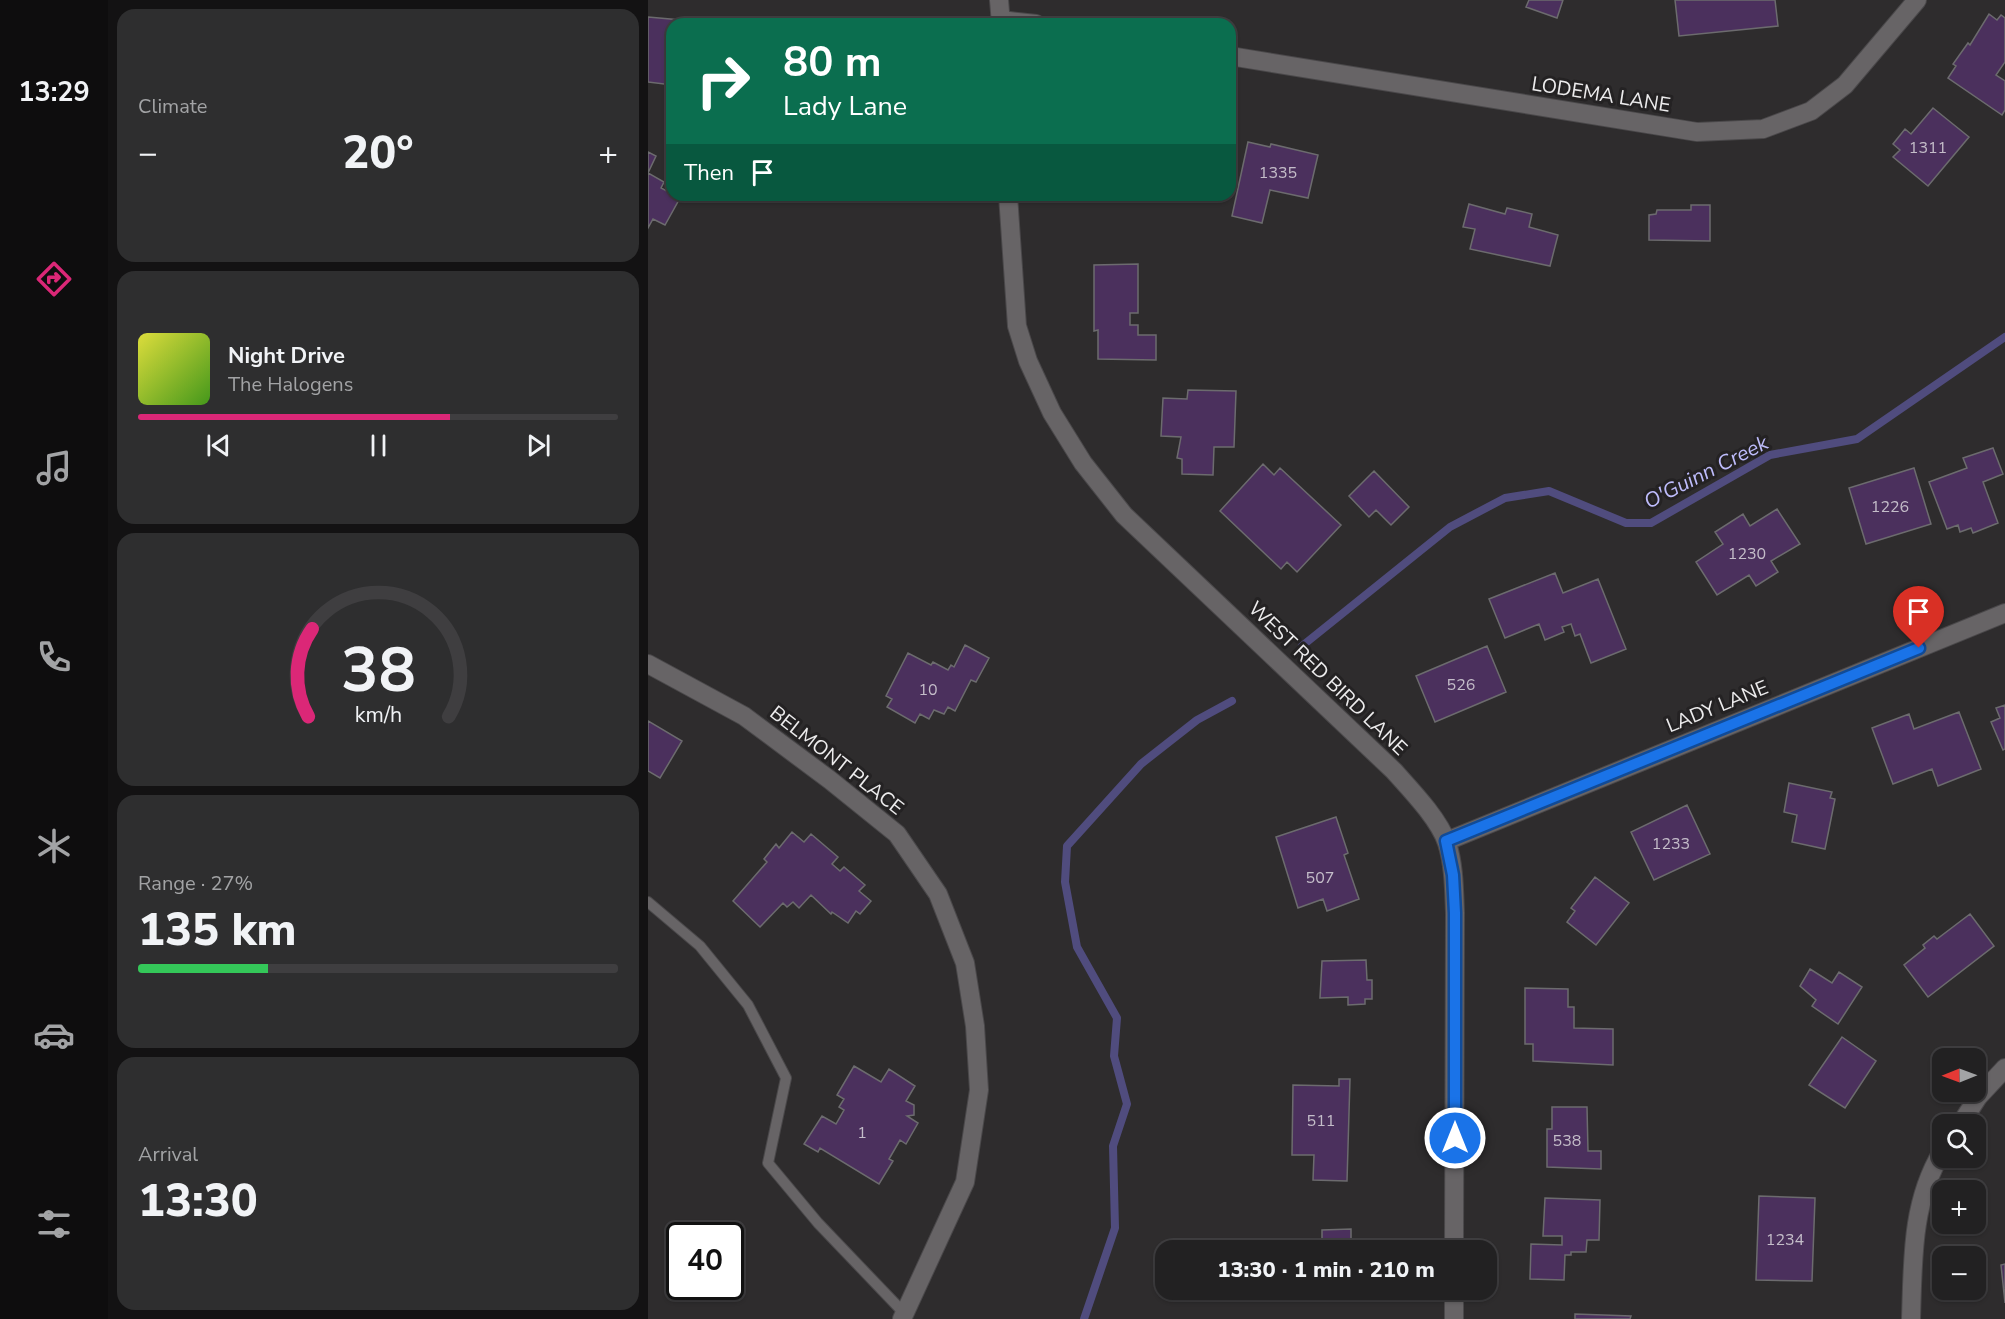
<!DOCTYPE html>
<html lang="en">
<head>
<meta charset="utf-8">
<style>
  :root { --surface:#222122; --page:#2e2e2f; --text:#f1f3f6; --muted:#a2a3a5; --line:#3f3e40; --accent:#db2777 }
  body { margin:0; font-family:"Nunito Sans",sans-serif; background:var(--page); color:var(--text); height:100vh; display:flex; flex-direction:column; font-size:22px; white-space:nowrap }
  * { box-sizing:border-box; margin:0 }
  p { font-size:20px; color:var(--muted) }
  .icon { flex:none; width:33px; height:33px; fill:none; stroke:currentColor; stroke-width:2; stroke-linecap:round; stroke-linejoin:round }
  .map { position:relative; flex:1; overflow:hidden }
  .details { display:flex; flex-direction:column; gap:9px; padding:9px; background:#131213; width:540px }
  .details>* { flex:none }
  .guide { position:absolute; left:18px; top:18px; width:570px; height:183px; border-radius:18px; box-shadow:0 2px 4px #0004,0 0 0 2px var(--line); background:#0b6e4f; color:#fff; overflow:hidden }
  .needle { width:39px; rotate:269deg }
  .tools { position:absolute; left:1284px; top:1048px; display:grid; gap:12px }
  .tools a { display:grid; place-items:center; width:54px; height:54px; border-radius:12px; background:var(--surface); box-shadow:0 2px 4px #0004,0 0 0 2px var(--line); font-size:30px }
  .speed { position:absolute; left:18px; top:1222px; display:flex; gap:12px; font-size:30px; font-weight:700; text-align:center }
  .speed>* { display:grid; place-content:center; width:78px; height:78px; border-radius:50%; background:var(--surface); box-shadow:0 2px 4px #0004,0 0 0 2px var(--line); line-height:1 }
  .speed .limit { border:3px solid #111; border-radius:9px; background:#fff; color:#111 }
  .pin { position:absolute; display:grid; place-items:center; width:51px; height:51px; color:#fff; margin:-62px -26px; border-radius:50% 50% 50% 0; rotate:-45deg; box-shadow:0 0 6px #0007 }
  .pin .icon { rotate:45deg }
  .me { position:absolute; width:66px; margin:-33px; rotate:0deg; stroke-linejoin:round; filter:drop-shadow(0 0 4px #0008) }
  .turn { display:flex; align-items:center; gap:21px; height:126px; padding:0 18px; font-size:27px }
  .turn .icon { width:78px; height:78px; stroke-width:2.5 }
  .turn b { display:block; font-size:42px; line-height:51px }
  .then { display:flex; align-items:center; height:57px; padding:0 18px; background:#0003; gap:12px; font-size:22px }
  .big { font-size:45px; font-weight:800; line-height:1.1 }
  .details .tile { flex:1; display:flex; flex-direction:column; justify-content:center; gap:9px; min-width:0; padding:0 21px; border-radius:18px; background:var(--page) }
  .details .dial { align-items:center; gap:0 }
  .dial svg { height:156px; overflow:visible; fill:none; stroke:var(--line); stroke-width:7; stroke-linecap:round; text-anchor:middle }
  .dial text { fill:var(--text); stroke:none }
  .song { display:flex; align-items:center; gap:18px }
  .cover { width:72px; height:72px; border-radius:9px; background:linear-gradient(135deg,hsl(60 70% 55%),hsl(100 70% 35%)) }
  .played { height:6px; border-radius:3px; background:linear-gradient(90deg,var(--accent) 65%,var(--line) 65%) }
  .keys { display:flex; justify-content:space-around; direction:ltr }
  .heat { display:flex; justify-content:space-between; align-items:center; font-size:33px; direction:ltr }
  .charge { height:9px; border-radius:4px; background:linear-gradient(90deg,#34c759 27%,var(--line) 0) }
  .trip { position:absolute; left:507px; top:1240px; width:342px; height:60px; border-radius:18px; background:var(--surface); box-shadow:0 2px 4px #0004,0 0 0 2px var(--line); font-weight:800; line-height:60px; text-align:center }
  main { display:flex; flex:1; min-height:0 }
  .dock { display:flex; flex-direction:column; width:108px; justify-content:space-around; align-items:center; background:#0e0d0e; color:var(--muted) }
  .dock .icon { width:42px; height:42px }
  .dock .selected { color:var(--accent) }
  .dock b { font-size:27px; color:var(--text) }
  .map>svg:first-child { display:block }
  .lines { fill:none; stroke-linecap:round; stroke-linejoin:round }
  .stream { stroke:#504c7e; stroke-width:8 }
  .building { fill:#4b305d; stroke:#6c6b6e; stroke-width:1.5 }
  .service-casing { stroke:#4a484a; stroke-width:12 }
  .minor-casing { stroke:#4a484a; stroke-width:20 }
  .tertiary-casing { stroke:#4a484a; stroke-width:20 }
  .service { stroke:#676466; stroke-width:10 }
  .minor { stroke:#676466; stroke-width:18 }
  .tertiary { stroke:#676466; stroke-width:18 }
  .route-casing { stroke:#114b97; stroke-width:15 }
  .route { stroke:#1a73e8; stroke-width:10 }
  .labels { text-anchor:middle; stroke-width:6; stroke-linejoin:round; paint-order:stroke }
  .number-label { font-size:16px; fill:#c4bdc9 }
  .street-label { font-size:20px; fill:#edeced; stroke:#242223 }
  .water-label { font-size:21px; font-style:italic; fill:#bebcfb; stroke:#242223 }
</style>
</head>
<body>
<main>
<nav class="dock">
<b>13:29</b>
<svg class="icon selected" aria-label="directions" viewBox="0 0 24 24"><path d="M12 3l9 9-9 9-9-9zM9 14v-3h6M13 9l2 2-2 2"/></svg>
<svg class="icon" aria-label="music" viewBox="0 0 24 24"><path d="M9 18V5l10-2v13"/><circle cx="6" cy="18" r="3"/><circle cx="16" cy="16" r="3"/></svg>
<svg class="icon" aria-label="phone" viewBox="0 0 24 24"><path d="M5 4h4l2 5-3 2q2 4 5 5l2-3 5 2v4C11 20 4 13 5 4z"/></svg>
<svg class="icon" aria-label="climate" viewBox="0 0 24 24"><path d="M12 3v18M4 7l16 10M4 17L20 7"/></svg>
<svg class="icon" aria-label="car" viewBox="0 0 24 24"><path d="M5 17H2v-5l4-1 3-4h7l3 4 3 1v5h-3M9 17h6M6 11h13"/><circle cx="7" cy="17" r="2"/><circle cx="17" cy="17" r="2"/></svg>
<svg class="icon" aria-label="filters" viewBox="0 0 24 24"><path d="M4 7h16M4 17h16"/><circle cx="9" cy="7" r="2"/><circle cx="15" cy="17" r="2"/></svg>
</nav>
<section class="details">
<div class="tile"><p>Climate</p>
<div class="heat"><a>−</a><b class="big">20°</b><a>+</a></div>
</div>
<div class="tile">
<div class="song"><i class="cover"></i><div><b>Night Drive</b><p>The Halogens</p></div></div>
<div class="played"></div>
<div class="keys"><svg class="icon" aria-label="previous" viewBox="0 0 24 24"><path d="M18 5L8 12l10 7zM5 5v14"/></svg><svg class="icon" aria-label="pause" viewBox="0 0 24 24"><path d="M8 5v14M16 5v14"/></svg><svg class="icon" aria-label="next" viewBox="0 0 24 24"><path d="M6 5l10 7-10 7zM19 5v14"/></svg></div>
</div>
<div class="tile dial"><svg viewBox="0 0 100 80">
<path d="M14 69A42 42 0 1 1 86 69"/>
<path d="M14 69A42 42 0 0 1 16 24" stroke="#db2777"/>
<text x="50" y="56" font-size="32" font-weight="700">38</text>
<text x="50" y="72" font-size="11">km/h</text>
</svg></div>
<div class="tile"><p>Range · 27%</p><b class="big">135 km</b><div class="charge"></div></div>
<div class="tile"><p>Arrival</p><b class="big">13:30</b></div>
</section>
<div class="map">
<svg width="1357" height="1319" viewBox="0 0 1357 1319">
  <rect width="100%" height="100%" fill="#2e2c2d"/>
  <g class="lines">
    <path class="stream" d="M 654,646 L 802,527 L 857,498 L 901,491 L 978,523 L 1003,523 L 1122,455 L 1209,439 L 1357,337
      M 436,1319 L 467,1228 L 465,1146 L 479,1104 L 466,1056 L 469,1018 L 429,947 L 417,882 L 419,846 L 493,764 L 549,720 L 584,701"/>
  </g>
  <path class="building" d="M 881,0 L 915,0 L 909,18 L 878,7 Z
    M 1027,0 L 1127,0 L 1130,26 L 1031,36 Z
    M 1341,14 L 1349,20 L 1353,15 L 1357,18 L 1357,62 L 1348,75 L 1357,81 L 1357,110 L 1354,115 L 1300,78 L 1308,66 L 1305,64 L 1320,43 L 1322,45 Z
    M 0,17 L 33,20 L 33,24 L 24,24 L 24,85 L 0,82 Z
    M 1285,108 L 1321,137 L 1280,186 L 1245,157 L 1252,150 L 1245,144 L 1257,129 L 1263,134 Z
    M 600,142 L 622,147 L 623,144 L 670,155 L 660,198 L 622,190 L 614,223 L 584,216 Z
    M 0,152 L 8,156 L 0,173 Z
    M 0,173 L 16,182 L 13,188 L 32,198 L 17,225 L 5,219 L 0,228 Z
    M 821,204 L 857,214 L 859,208 L 884,214 L 881,227 L 910,235 L 902,266 L 822,249 L 827,229 L 815,227 Z
    M 1043,205 L 1062,205 L 1062,241 L 1001,240 L 1001,215 L 1008,214 L 1009,210 L 1043,210 Z
    M 490,264 L 490,313 L 482,313 L 482,325 L 490,325 L 490,335 L 508,335 L 508,360 L 450,359 L 450,330 L 446,331 L 446,265 Z
    M 540,390 L 588,391 L 586,447 L 566,447 L 565,475 L 534,474 L 534,459 L 529,458 L 533,437 L 513,436 L 515,398 L 539,399 Z
    M 1345,448 L 1355,474 L 1335,482 L 1350,523 L 1325,533 L 1323,528 L 1312,532 L 1310,525 L 1299,529 L 1281,482 L 1319,468 L 1315,458 Z
    M 615,464 L 626,475 L 632,468 L 693,525 L 649,572 L 639,562 L 633,569 L 572,511 Z
    M 1266,468 L 1283,524 L 1218,544 L 1201,488 Z
    M 726,471 L 761,507 L 743,525 L 728,510 L 721,517 L 701,496 Z
    M 1129,509 L 1152,544 L 1123,561 L 1130,572 L 1108,586 L 1101,575 L 1069,595 L 1048,562 L 1075,544 L 1067,532 L 1095,514 L 1102,526 Z
    M 907,573 L 915,593 L 950,579 L 978,649 L 943,663 L 932,634 L 927,636 L 923,624 L 914,627 L 916,632 L 897,640 L 891,624 L 857,638 L 841,599 Z
    M 317,645 L 341,658 L 328,682 L 323,680 L 307,711 L 300,707 L 296,714 L 286,710 L 281,719 L 272,714 L 267,723 L 239,707 L 244,699 L 238,696 L 260,653 L 283,665 L 285,662 L 300,670 L 303,665 L 306,667 Z
    M 839,646 L 858,692 L 787,722 L 768,676 Z
    M 1357,705 L 1357,749 L 1355,750 L 1343,722 L 1352,718 L 1348,708 Z
    M 1311,712 L 1333,769 L 1290,786 L 1284,769 L 1245,784 L 1224,728 L 1261,714 L 1266,729 Z
    M 0,721 L 34,741 L 12,778 L 0,771 Z
    M 1141,783 L 1184,792 L 1182,798 L 1187,799 L 1177,849 L 1144,842 L 1149,815 L 1136,812 Z
    M 1039,805 L 1062,854 L 1006,880 L 983,832 Z
    M 688,817 L 700,853 L 696,855 L 711,899 L 679,911 L 675,899 L 650,908 L 628,837 Z
    M 144,832 L 156,842 L 163,834 L 190,857 L 184,864 L 192,871 L 196,867 L 217,885 L 211,891 L 223,901 L 212,914 L 208,911 L 200,923 L 184,912 L 183,914 L 163,895 L 151,908 L 145,902 L 139,907 L 135,903 L 112,927 L 85,901 L 119,862 L 116,859 L 128,844 L 131,848 Z
    M 947,877 L 981,903 L 948,945 L 919,922 L 927,911 L 923,908 Z
    M 1322,914 L 1346,946 L 1280,997 L 1256,965 L 1277,948 L 1275,945 L 1286,936 L 1289,939 Z
    M 718,960 L 719,980 L 724,980 L 724,999 L 717,999 L 717,1004 L 700,1005 L 700,997 L 672,998 L 674,961 Z
    M 1162,969 L 1184,983 L 1191,972 L 1214,987 L 1190,1024 L 1164,1006 L 1168,1000 L 1152,986 Z
    M 877,988 L 920,989 L 920,1007 L 926,1007 L 926,1028 L 965,1029 L 965,1065 L 885,1061 L 885,1044 L 877,1044 Z
    M 1194,1037 L 1228,1061 L 1197,1108 L 1161,1085 Z
    M 206,1066 L 233,1082 L 241,1069 L 267,1086 L 258,1101 L 266,1105 L 266,1115 L 259,1116 L 270,1123 L 258,1144 L 252,1140 L 241,1159 L 245,1161 L 231,1184 L 172,1148 L 170,1152 L 156,1144 L 174,1116 L 188,1124 L 196,1110 L 191,1107 L 196,1099 L 189,1095 Z
    M 691,1079 L 702,1079 L 699,1181 L 665,1180 L 666,1155 L 644,1155 L 645,1085 L 691,1086 Z
    M 904,1107 L 939,1107 L 940,1151 L 953,1151 L 953,1169 L 899,1167 L 899,1129 L 904,1129 Z
    M 1111,1196 L 1167,1198 L 1164,1281 L 1108,1280 Z
    M 897,1198 L 952,1200 L 951,1240 L 939,1240 L 938,1252 L 923,1252 L 923,1255 L 917,1255 L 916,1280 L 882,1279 L 883,1244 L 914,1245 L 914,1236 L 895,1236 Z
    M 703,1229 L 703,1251 L 674,1251 L 674,1230 Z
    M 1357,1264 L 1357,1303 L 1353,1265 Z
    M 927,1314 L 983,1316 L 982,1319 L 927,1319 Z"/>
  <g class="lines">
    <g class="service-casing">
      <path id="service" d="M 0,902 L 52,946 L 100,1005 L 138,1078 L 120,1163 L 170,1223 L 257,1314"/>
    </g>
    <g class="minor-casing">
      <path id="minor" d="M 353,20 L 388,24
        M 582,56 L 1049,132 L 1115,129 L 1163,111 L 1197,85 L 1269,0
        M 0,664 L 96,716 L 182,780 L 249,834 L 290,894 L 317,963 L 327,1026 L 331,1090 L 317,1182 L 254,1319
        M 799,841 L 1357,613
        M 1312,1125 L 1330,1097 L 1357,1068
        M 1263,1319 C 1265,1261 1263,1203 1294,1152"/>
    </g>
    <g class="tertiary-casing">
      <path id="tertiary" d="M 351,0 L 353,24
        M 360,195 L 369,326 L 380,361 L 404,413 L 435,463 L 476,515 L 746,771 C 763,790 791,819 799,843 C 806,865 806,889 807,913 L 806,1251
        M 806,1319 L 806,1290"/>
    </g>
    <use href="#service" class="service"/>
    <use href="#minor" class="minor"/>
    <use href="#tertiary" class="tertiary"/>
  </g>
  <g class="lines">
    <g class="route-casing">
      <path id="route" d="M 807,1138 L 807,913 L 805,875 L 798,841 L 1271,648"/>
    </g>
    <use href="#route" class="route"/>
  </g>
  <g class="labels">
    <g class="number-label">
      <text x="1280" y="153">1311</text>
      <text x="630" y="178">1335</text>
      <text x="1242" y="512">1226</text>
      <text x="1099" y="559">1230</text>
      <text x="813" y="690">526</text>
      <text x="280" y="695">10</text>
      <text x="1023" y="849">1233</text>
      <text x="672" y="883">507</text>
      <text x="673" y="1126">511</text>
      <text x="214" y="1138">1</text>
      <text x="919" y="1146">538</text>
      <text x="1137" y="1245">1234</text>
    </g>
    <g class="street-label">
      <text transform="translate(953 94) rotate(9)" y="7">LODEMA LANE</text>
      <text transform="translate(680 678) rotate(44)" y="7">WEST RED BIRD LANE</text>
      <text transform="translate(1069 706) rotate(-22)" y="7">LADY LANE</text>
      <text transform="translate(189 760) rotate(38)" y="7">BELMONT PLACE</text>
    </g>
    <g class="water-label">
      <text transform="translate(1058 472) rotate(-27)" y="7">O'Guinn Creek</text>
    </g>
  </g>
</svg>
<div class="tools">
<a><svg class="needle" viewBox="-14 -14 28 28"><path d="M0-13l5 13h-10z" fill="#e53935"/><path d="M0 13l5-13h-10z" fill="#a2a3a5"/></svg></a>
<a><svg class="icon" aria-label="search" viewBox="0 0 24 24"><circle cx="10" cy="10" r="6"/><path d="M15 15l6 6"/></svg></a>
<a>+</a>
<a>−</a>
</div>
<div class="speed"><div class="limit">40</div></div>
<div class="pin" style="left:1271px;top:648px;background:#d93025"><svg class="icon" aria-label="arrive" viewBox="0 0 24 24"><path d="M6 21V4h12l-3 4 3 4H6"/></svg></div>
<svg class="me" style="left:807px;top:1138px" viewBox="-20 -20 40 40"><circle r="17" fill="#1a73e8" stroke="#fff" stroke-width="3"/><path d="M0-11L8 9 0 5-8 9z" fill="#fff"/></svg>
<div class="trip">13:30 · 1 min · 210 m</div>
<div class="guide">
<div class="turn"><svg class="icon" aria-label="right" viewBox="0 0 24 24"><path d="M7 20v-9h11M14 6l5 5-5 5"/></svg><div><b>80 m</b>Lady Lane</div></div>
<div class="then">Then<svg class="icon" aria-label="arrive" viewBox="0 0 24 24"><path d="M6 21V4h12l-3 4 3 4H6"/></svg></div>
</div>
</div>
</main>
</body>
</html>
